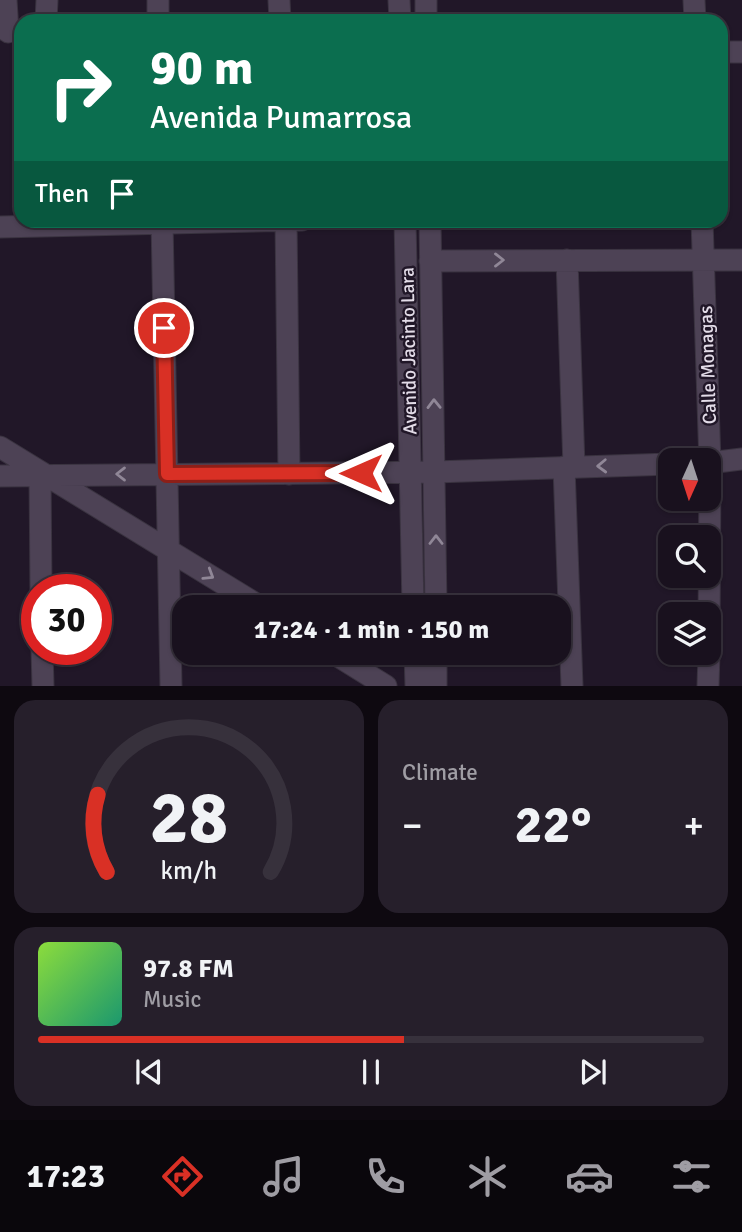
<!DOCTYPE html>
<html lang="en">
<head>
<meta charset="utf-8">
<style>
  :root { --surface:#19111e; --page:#261f2b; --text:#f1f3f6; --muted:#9f9da4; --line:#37313c; --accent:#d93025 }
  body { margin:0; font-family:Signika,sans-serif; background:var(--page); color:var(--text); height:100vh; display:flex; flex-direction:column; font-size:26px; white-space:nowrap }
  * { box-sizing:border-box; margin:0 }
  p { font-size:23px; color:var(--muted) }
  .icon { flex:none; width:38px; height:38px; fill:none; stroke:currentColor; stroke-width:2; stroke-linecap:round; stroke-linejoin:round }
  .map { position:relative; height:686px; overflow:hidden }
  .sheet { display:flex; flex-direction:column; gap:14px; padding:14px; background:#0e0910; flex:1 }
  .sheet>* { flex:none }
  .guide { position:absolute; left:14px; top:14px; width:714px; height:214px; border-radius:21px; box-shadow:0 2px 5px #0004,0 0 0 2px var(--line); background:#0b6e4f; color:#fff; overflow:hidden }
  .needle { width:46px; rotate:183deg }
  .tools { position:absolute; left:658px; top:448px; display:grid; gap:14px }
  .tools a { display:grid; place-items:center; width:63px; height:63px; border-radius:14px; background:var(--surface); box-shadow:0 2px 5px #0004,0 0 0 2px var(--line); font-size:35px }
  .speed { position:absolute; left:21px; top:574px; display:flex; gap:14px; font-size:35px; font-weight:700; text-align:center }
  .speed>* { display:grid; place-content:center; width:91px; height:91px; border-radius:50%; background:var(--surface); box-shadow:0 2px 5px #0004,0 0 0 2px var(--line); line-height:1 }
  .speed .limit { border:10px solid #d22; background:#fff; color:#111 }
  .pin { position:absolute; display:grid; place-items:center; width:60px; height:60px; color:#fff; margin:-30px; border:4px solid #fff; border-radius:50%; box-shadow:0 2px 7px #0007 }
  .me { position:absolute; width:77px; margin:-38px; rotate:270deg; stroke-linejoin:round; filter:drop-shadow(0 0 5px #0008) }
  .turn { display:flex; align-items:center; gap:24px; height:147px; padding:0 21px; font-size:32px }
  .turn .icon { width:91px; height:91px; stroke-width:2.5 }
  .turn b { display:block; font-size:49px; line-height:60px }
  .then { display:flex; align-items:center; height:66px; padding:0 21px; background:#0003; gap:14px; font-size:26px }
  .big { font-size:52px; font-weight:800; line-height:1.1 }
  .sheet .card { flex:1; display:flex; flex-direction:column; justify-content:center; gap:10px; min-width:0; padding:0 24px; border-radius:21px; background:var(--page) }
  .sheet .dial { align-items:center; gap:0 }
  .dial svg { height:182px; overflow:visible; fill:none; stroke:var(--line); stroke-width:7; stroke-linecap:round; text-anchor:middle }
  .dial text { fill:var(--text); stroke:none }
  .song { display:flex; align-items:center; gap:21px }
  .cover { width:84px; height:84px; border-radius:10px; background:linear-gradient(135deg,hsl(90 70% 55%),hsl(160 70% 35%)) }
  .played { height:7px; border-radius:4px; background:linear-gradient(90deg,var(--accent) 55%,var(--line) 55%) }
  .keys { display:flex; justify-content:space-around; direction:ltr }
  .heat { display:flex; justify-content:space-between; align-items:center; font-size:38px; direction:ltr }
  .sheet .tiles { flex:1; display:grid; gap:14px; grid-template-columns:1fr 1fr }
  .card:last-child { grid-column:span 2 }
  .trip { position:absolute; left:172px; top:595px; width:399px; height:70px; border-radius:21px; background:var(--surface); box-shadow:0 2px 5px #0004,0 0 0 2px var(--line); font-weight:800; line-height:70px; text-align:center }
  .tabs { display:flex; height:112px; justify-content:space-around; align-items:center; background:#0a070c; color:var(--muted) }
  .tabs .icon { width:49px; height:49px }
  .tabs .on { color:var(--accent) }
  .tabs b { font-size:32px; color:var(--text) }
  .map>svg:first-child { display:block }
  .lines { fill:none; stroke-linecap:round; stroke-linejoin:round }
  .minor-casing { stroke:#3a3340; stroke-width:23 }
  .minor { stroke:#4d4255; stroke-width:21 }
  .oneway { stroke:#908797 }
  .route-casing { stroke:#8d1f18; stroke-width:18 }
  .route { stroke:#d93025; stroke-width:12 }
  .labels { text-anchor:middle; stroke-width:5; stroke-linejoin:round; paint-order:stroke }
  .street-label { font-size:19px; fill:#e3dce8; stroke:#211728 }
</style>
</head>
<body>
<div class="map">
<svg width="742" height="686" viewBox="0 0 742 686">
  <rect width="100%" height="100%" fill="#211728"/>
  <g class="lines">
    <g class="minor-casing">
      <path id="minor" d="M 6,0 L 8,32
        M 158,0 L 158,21
        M 279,0 L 280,21
        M 399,0 L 400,21
        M 426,0 L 426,21
        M 694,0 L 695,21
        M 46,21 L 47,0
        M 721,52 L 742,52
        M 162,220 L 171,686
        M 286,220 L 289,474
        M 405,220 L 413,607
        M 430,220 L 436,607
        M 702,220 L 710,463 L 709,635
        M 0,227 L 302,220
        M 567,260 L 574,467
        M 430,261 L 742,260
        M 0,447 L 261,607
        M 709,463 L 742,459
        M 564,467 L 572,686
        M 40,474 L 41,590
        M 0,476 L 435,472 L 670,464
        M 42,649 L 43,686
        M 333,653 L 386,686
        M 415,653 L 416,686
        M 436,653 L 436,686
        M 708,686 L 709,653"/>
    </g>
    <use href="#minor" class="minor"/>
  </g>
  <defs><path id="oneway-chevron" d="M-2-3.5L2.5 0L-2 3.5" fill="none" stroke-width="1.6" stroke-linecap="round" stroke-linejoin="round" transform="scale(1.75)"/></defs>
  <g class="oneway">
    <use href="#oneway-chevron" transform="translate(499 260)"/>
    <use href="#oneway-chevron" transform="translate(434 404) rotate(-91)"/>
    <use href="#oneway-chevron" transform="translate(602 466) rotate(178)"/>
    <use href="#oneway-chevron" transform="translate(121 474) rotate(-180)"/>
    <use href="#oneway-chevron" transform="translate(436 540) rotate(-90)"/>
    <use href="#oneway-chevron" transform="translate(209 575) rotate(32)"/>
  </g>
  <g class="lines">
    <g class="route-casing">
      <path id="route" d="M 164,328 L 167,474 L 361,473"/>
    </g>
    <use href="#route" class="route"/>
  </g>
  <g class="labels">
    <g class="street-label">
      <text transform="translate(408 351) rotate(-91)" y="7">Avenido Jacinto Lara</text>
      <text transform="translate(707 365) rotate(-92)" y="7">Calle Monagas</text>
    </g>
  </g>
</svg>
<div class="tools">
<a><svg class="needle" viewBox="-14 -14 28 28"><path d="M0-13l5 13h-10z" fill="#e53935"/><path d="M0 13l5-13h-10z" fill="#9f9da4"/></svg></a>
<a><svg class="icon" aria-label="search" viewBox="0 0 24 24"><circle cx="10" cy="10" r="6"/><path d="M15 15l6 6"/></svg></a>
<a><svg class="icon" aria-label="layers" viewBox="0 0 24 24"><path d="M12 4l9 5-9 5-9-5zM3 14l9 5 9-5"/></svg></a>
</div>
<div class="speed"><div class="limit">30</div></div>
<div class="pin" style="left:164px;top:328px;background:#d93025"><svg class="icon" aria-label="arrive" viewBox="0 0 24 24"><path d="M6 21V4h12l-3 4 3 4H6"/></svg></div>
<svg class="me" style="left:361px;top:473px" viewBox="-20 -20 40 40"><path d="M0-17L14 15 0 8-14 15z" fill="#d93025" stroke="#fff" stroke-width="4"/></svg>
<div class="trip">17:24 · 1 min · 150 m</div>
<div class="guide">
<div class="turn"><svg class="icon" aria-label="right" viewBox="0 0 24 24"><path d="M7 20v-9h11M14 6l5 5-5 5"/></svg><div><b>90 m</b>Avenida Pumarrosa</div></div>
<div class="then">Then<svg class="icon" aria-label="arrive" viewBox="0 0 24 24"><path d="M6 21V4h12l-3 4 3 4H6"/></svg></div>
</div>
</div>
<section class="sheet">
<div class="tiles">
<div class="card dial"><svg viewBox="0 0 100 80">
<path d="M14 69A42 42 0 1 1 86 69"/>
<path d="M14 69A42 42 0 0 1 10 35" stroke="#d93025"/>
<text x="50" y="56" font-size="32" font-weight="700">28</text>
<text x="50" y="72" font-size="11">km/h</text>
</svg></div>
<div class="card"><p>Climate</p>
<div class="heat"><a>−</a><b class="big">22°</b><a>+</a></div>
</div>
<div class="card">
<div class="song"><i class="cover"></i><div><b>97.8 FM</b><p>Music</p></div></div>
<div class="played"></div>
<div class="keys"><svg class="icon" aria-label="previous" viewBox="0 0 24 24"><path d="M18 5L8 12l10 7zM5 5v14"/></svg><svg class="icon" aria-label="pause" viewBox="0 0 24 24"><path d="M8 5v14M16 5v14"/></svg><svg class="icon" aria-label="next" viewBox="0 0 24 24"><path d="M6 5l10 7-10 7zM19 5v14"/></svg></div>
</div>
</div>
</section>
<nav class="tabs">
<b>17:23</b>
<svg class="icon on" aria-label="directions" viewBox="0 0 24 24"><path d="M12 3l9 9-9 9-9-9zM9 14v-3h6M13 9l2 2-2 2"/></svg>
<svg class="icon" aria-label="music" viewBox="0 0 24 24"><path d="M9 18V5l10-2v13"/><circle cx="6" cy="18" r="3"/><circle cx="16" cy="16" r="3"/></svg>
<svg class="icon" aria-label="phone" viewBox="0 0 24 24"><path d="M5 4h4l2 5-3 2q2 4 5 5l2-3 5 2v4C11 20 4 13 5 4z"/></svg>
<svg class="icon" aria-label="climate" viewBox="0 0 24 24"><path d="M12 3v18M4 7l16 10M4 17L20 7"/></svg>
<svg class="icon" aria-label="car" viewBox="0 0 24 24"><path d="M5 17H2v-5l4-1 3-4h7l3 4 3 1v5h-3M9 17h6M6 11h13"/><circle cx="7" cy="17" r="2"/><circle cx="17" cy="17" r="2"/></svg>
<svg class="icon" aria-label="filters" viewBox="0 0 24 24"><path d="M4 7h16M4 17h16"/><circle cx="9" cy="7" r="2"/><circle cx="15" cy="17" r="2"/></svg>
</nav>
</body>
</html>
